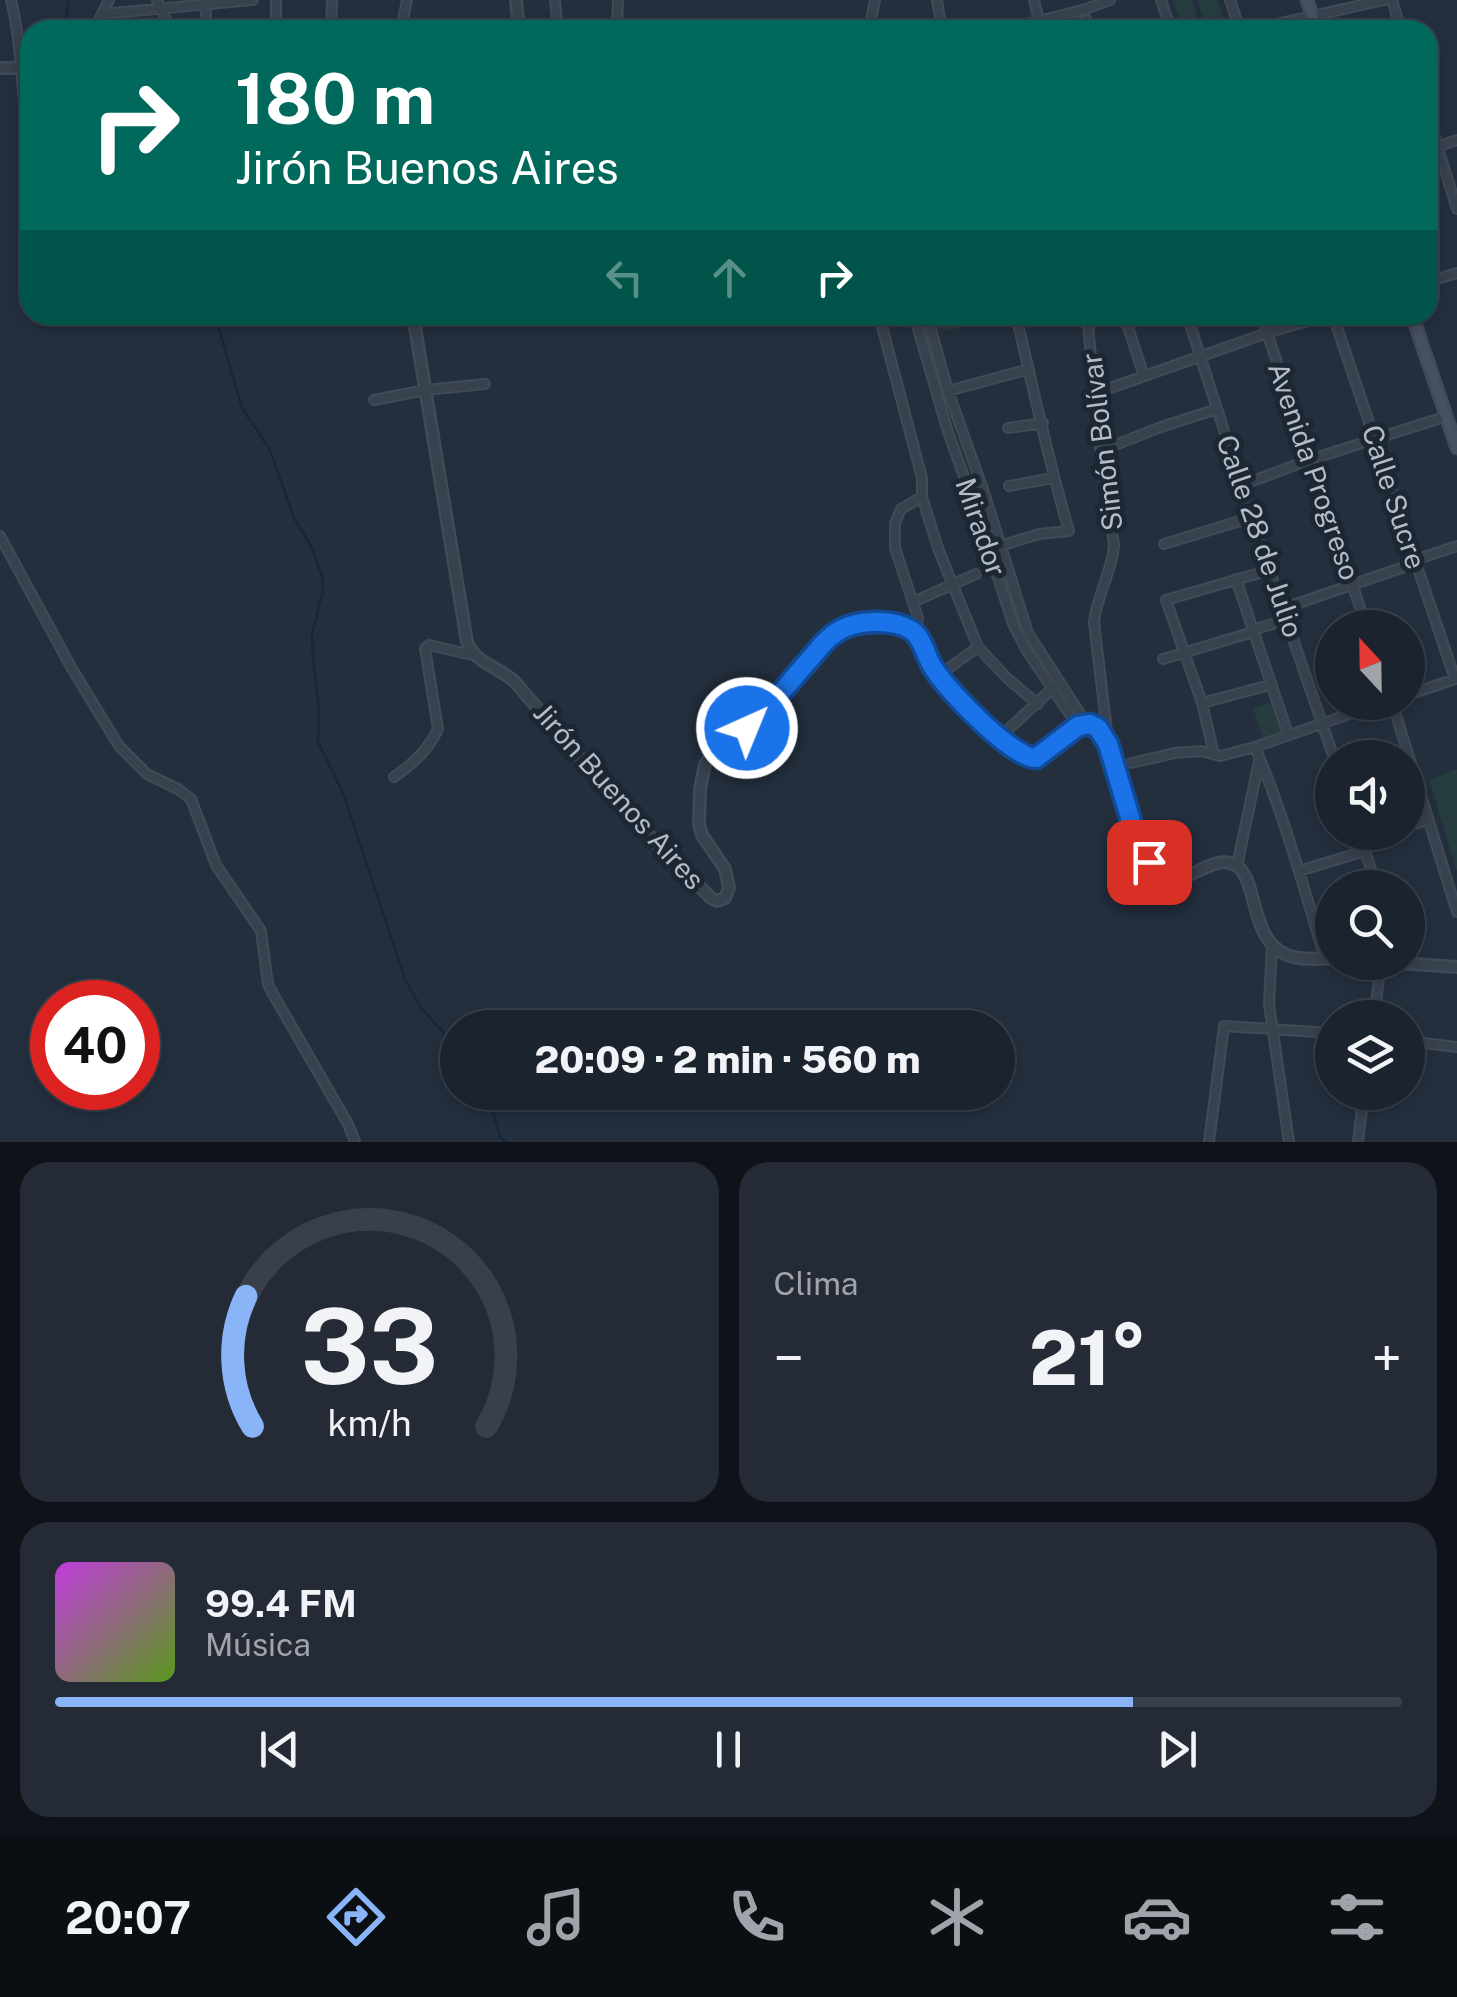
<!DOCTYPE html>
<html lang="es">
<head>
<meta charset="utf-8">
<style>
  :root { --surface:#1b232e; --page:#242b36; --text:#f1f3f6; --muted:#a0a4aa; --line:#39404a; --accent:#8ab4f8 }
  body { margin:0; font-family:"Public Sans",sans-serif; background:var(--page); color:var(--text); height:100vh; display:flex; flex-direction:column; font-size:38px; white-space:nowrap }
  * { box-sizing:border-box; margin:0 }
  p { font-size:32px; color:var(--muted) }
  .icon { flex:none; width:55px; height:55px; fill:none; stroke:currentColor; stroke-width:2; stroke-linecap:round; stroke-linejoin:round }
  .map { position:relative; height:1142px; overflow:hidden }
  .panel { display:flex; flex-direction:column; gap:20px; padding:20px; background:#0f1319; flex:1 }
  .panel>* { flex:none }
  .top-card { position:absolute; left:20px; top:20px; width:1418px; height:305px; border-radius:30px; box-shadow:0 5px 15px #0003,0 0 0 2px var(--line); background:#00695c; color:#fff; overflow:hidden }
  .needle { width:65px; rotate:338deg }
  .controls { position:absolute; left:1315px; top:610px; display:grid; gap:20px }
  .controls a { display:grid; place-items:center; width:110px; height:110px; border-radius:50%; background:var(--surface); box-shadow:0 5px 15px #0003,0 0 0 2px var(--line); font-size:50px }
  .speed { position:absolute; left:30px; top:980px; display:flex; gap:20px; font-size:50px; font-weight:700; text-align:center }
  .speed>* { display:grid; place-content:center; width:130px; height:130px; border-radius:50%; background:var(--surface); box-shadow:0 5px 15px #0003,0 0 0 2px var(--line); line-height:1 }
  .speed .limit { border:15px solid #d22; background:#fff; color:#111 }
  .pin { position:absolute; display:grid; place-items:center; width:85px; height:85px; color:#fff; margin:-42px; border-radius:20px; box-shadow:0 5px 15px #0006 }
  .me { position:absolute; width:110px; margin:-55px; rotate:44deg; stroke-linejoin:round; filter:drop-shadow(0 0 8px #0008) }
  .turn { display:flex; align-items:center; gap:35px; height:210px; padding:0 50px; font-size:45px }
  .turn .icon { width:130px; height:130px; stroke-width:2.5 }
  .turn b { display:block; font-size:70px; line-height:85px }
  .lanes { display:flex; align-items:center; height:95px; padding:0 50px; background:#0003; justify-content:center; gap:50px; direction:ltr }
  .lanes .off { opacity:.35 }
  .big { font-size:75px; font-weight:800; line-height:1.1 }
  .panel .tile { flex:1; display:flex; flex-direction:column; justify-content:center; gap:15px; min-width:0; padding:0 35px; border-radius:30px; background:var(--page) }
  .panel .dial { align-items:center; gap:0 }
  .dial svg { height:260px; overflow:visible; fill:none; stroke:var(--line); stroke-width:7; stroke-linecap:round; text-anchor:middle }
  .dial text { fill:var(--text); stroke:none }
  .song { display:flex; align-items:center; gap:30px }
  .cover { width:120px; height:120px; border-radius:15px; background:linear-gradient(135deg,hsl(290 70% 55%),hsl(90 70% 35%)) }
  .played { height:10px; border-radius:5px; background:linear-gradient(90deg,var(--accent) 80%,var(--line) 80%) }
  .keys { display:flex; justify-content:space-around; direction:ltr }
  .heat { display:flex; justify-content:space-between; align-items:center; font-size:55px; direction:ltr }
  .panel .tiles { flex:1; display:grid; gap:20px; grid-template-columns:1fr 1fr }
  .tile:last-child { grid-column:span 2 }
  .trip { position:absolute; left:440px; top:1010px; width:575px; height:100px; border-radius:50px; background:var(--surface); box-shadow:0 5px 15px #0003,0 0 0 2px var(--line); font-weight:800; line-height:100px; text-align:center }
  .menu { display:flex; height:160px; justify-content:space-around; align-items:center; background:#0b0e12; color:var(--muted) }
  .menu .icon { width:70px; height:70px }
  .menu .on { color:var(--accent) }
  .menu b { font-size:45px; color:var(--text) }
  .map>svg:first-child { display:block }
  .green { fill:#263c3f }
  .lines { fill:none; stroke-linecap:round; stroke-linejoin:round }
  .stream { stroke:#17263c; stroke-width:2.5 }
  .minor-casing { stroke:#414a57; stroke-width:12 }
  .tertiary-casing { stroke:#414a57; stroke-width:14 }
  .secondary-casing { stroke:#414a57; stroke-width:15 }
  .minor { stroke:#38414e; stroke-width:8 }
  .tertiary { stroke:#38414e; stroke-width:9 }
  .secondary { stroke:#465061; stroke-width:10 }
  .route-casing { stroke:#114b97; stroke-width:25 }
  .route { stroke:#1a73e8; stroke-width:18 }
  .labels { text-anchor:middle; stroke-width:10; stroke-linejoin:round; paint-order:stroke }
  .street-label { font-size:28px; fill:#b4bcc9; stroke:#1d2633 }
</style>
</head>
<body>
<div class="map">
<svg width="1457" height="1142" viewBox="0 0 1457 1142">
  <rect width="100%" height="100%" fill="#242f3e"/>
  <path class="green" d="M 1173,0 L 1192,0 L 1200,26 L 1182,30 Z
    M 1197,0 L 1217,0 L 1223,19 L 1205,25 Z
    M 931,315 L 968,315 L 970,320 L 962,322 L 963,326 L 943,332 L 942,329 L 936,330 Z
    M 1273,702 L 1283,732 L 1263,738 L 1253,708 Z
    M 1457,769 L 1457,872 L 1429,780 Z"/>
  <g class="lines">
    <path class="stream" d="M 64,30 L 69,0
      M 215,315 L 242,408 L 270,450 L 294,518 L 311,546 L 322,576 L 323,591 L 312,634 L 313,662 L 319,706 L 318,742 L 343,793 L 405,979 L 421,1008 L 458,1048
      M 488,1092 L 500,1137 L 506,1142"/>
    <g class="minor-casing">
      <path id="minor" d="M 11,0 C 21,41 21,80 26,122
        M 157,0 L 171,30
        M 205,0 L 207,30
        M 555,0 L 558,30
        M 937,0 L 942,30
        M 1034,0 L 1039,21
        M 1161,0 L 1171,30
        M 1230,0 L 1240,30
        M 1392,0 L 1401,30
        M 102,14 L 253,0
        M 94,30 L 109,0
        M 276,30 L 276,0
        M 331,30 L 332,0
        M 401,30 L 407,0
        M 617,30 L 618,0
        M 869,30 L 875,0
        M 1004,30 L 1086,9 L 1110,0
        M 1063,30 L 1087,20
        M 1250,30 L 1384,0
        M 1428,116 L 1457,209
        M 1428,150 L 1457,140
        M 1428,282 L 1457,273
        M 879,315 L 922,478 L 922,497 L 939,551 L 978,647 L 1007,678 L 1038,704
        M 914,315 L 948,432 L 974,504 L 1013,624 L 1027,651 L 1077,725
        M 927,315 L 948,391 L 984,492 L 1028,633 L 1086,723
        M 1087,315 L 1100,447 L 1114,545 C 1112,572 1097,595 1094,622 L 1108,740
        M 1124,315 L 1144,376
        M 1187,315 L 1262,549 L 1334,758
        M 1261,315 L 1367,628
        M 1333,315 L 1455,679
        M 948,391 L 1029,369
        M 1096,393 L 1267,333 L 1328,315
        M 374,400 L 425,390 L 485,384
        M 1008,428 L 1043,423
        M 1100,447 L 1105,449 L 1161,427 L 1217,409
        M 1242,485 L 1309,460 L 1447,416
        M 1009,486 L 1053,478
        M 0,536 L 71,667 L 119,746 L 147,774 L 178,789 L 191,799 L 216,865 L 261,931 L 268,984 L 273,994 L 348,1124 L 355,1142
        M 1164,544 L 1253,517
        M 1000,546 L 1039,534 L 1069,531 C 1048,460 1033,387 1016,315
        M 1236,579 L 1288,734
        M 913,602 L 976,574
        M 1284,608 L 1416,563 L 1421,558 L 1457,546
        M 916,634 L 918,618 L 895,548 L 895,523 L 901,509 L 922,497
        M 1163,659 L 1253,632 L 1256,629 L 1288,619
        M 938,676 L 978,647
        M 1408,695 L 1455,679
        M 1392,702 L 1457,912
        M 1202,703 L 1270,685
        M 999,738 L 1054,687
        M 1255,747 C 1284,815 1304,888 1325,959
        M 1214,754 L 1202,703 L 1166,600 L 1270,570
        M 1131,763 L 1175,753 L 1201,751 L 1220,756 L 1255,747 L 1384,702
        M 394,777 C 412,765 429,749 438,729 L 425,648 L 429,645 L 472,655
        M 1408,826 L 1427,820
        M 1359,832 L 1377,888
        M 1362,840 L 1387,832
        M 1237,866 L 1259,761
        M 1299,871 L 1365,851
        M 1272,945 L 1269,1004 L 1289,1142
        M 1374,1018 L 1381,962
        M 1408,1041 L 1457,1047
        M 1209,1142 L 1224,1026 L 1332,1033
        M 1358,1142 L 1364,1092"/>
    </g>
    <g class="tertiary-casing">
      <path id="tertiary" d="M 516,0 L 519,30
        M 0,68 L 30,68
        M 413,315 L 467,642 C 475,663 499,667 515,682 L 631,817 L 711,898 L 717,901 L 725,898 L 729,888 L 725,869 L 702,835 L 699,824 L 700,789 L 705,764 L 715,751 L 760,717 L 823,643 L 842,629 L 865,622 L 895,624 L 911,629 L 916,634 L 930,664 L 953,692 L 1005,744 L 1027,758 L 1036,758 L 1077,725 C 1085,723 1092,723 1099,728 C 1115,741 1129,827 1142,852 C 1174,912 1205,849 1235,865 C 1259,877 1248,939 1287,955 C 1301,961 1317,958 1332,959
        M 1384,962 L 1457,967"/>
    </g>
    <g class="secondary-casing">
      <path id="secondary" d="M 1307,0 L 1317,30
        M 1412,315 L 1457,448"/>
    </g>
    <use href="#minor" class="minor"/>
    <use href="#tertiary" class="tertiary"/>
    <use href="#secondary" class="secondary"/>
  </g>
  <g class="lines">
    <g class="route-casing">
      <path id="route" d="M 747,728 C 771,707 789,682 810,659 C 818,650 826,638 837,632 C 854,620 893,618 911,630 C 923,637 926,658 934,669 C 948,691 1012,758 1036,758 L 1078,726 L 1090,724 L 1098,728 L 1108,744 L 1138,844 L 1149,862"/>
    </g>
    <use href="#route" class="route"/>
  </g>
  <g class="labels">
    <g class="street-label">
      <text transform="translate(1102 442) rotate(-97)" y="10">Simón Bolívar</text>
      <text transform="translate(1314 471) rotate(71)" y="10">Avenida Progreso</text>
      <text transform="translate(1394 497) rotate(72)" y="10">Calle Sucre</text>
      <text transform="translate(981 527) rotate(71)" y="10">Mirador</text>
      <text transform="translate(1260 536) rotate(71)" y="10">Calle 28 de Julio</text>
      <text transform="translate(619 796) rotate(48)" y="10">Jirón Buenos Aires</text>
    </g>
  </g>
</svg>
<div class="controls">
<a><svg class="needle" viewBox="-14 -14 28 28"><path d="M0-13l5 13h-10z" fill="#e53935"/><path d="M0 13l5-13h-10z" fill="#a0a4aa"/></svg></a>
<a><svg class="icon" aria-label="sound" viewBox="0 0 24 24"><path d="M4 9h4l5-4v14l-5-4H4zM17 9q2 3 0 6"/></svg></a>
<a><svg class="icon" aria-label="search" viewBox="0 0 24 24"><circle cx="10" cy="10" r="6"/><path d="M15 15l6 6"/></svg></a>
<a><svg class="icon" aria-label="layers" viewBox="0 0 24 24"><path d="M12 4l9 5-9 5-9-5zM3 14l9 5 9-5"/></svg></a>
</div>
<div class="speed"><div class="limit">40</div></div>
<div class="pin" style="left:1149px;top:862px;background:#d93025"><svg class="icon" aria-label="arrive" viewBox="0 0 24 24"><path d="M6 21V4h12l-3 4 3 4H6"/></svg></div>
<svg class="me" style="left:747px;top:728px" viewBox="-20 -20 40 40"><circle r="17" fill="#1a73e8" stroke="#fff" stroke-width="3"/><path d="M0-11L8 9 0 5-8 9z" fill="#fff"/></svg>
<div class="trip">20:09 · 2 min · 560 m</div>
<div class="top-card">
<div class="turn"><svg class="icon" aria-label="right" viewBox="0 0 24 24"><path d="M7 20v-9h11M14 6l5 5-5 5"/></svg><div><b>180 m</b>Jirón Buenos Aires</div></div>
<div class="lanes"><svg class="icon off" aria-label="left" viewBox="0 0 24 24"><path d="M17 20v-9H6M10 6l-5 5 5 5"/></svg><svg class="icon off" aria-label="ahead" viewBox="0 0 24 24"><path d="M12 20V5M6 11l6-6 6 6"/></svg><svg class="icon" aria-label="right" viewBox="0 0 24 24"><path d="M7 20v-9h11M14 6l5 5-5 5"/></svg></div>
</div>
</div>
<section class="panel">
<div class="tiles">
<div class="tile dial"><svg viewBox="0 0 100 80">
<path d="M14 69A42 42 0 1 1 86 69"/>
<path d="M14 69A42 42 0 0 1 12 29" stroke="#8ab4f8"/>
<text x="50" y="56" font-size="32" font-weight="700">33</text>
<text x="50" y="72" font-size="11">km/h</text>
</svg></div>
<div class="tile"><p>Clima</p>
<div class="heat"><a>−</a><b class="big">21°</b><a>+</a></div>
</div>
<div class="tile">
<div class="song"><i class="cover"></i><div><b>99.4 FM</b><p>Música</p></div></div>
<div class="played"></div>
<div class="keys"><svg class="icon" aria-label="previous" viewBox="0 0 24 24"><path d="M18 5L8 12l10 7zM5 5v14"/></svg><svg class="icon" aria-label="pause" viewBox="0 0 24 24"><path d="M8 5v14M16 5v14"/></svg><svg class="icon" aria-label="next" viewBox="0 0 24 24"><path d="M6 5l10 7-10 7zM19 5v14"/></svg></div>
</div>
</div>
</section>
<nav class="menu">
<b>20:07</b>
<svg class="icon on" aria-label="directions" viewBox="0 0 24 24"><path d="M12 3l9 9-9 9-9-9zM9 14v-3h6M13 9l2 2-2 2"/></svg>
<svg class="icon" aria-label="music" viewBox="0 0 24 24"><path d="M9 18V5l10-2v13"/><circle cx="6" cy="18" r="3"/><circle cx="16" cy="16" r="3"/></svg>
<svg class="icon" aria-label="phone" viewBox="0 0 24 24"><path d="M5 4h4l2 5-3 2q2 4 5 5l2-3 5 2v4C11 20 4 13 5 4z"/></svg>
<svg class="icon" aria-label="climate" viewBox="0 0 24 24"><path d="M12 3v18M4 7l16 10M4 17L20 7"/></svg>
<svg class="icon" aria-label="car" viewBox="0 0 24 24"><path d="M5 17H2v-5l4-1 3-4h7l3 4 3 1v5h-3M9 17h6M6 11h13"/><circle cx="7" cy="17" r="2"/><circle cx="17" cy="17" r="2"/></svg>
<svg class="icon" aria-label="filters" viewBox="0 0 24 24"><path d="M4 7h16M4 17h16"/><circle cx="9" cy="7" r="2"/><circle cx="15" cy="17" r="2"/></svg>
</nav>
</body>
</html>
